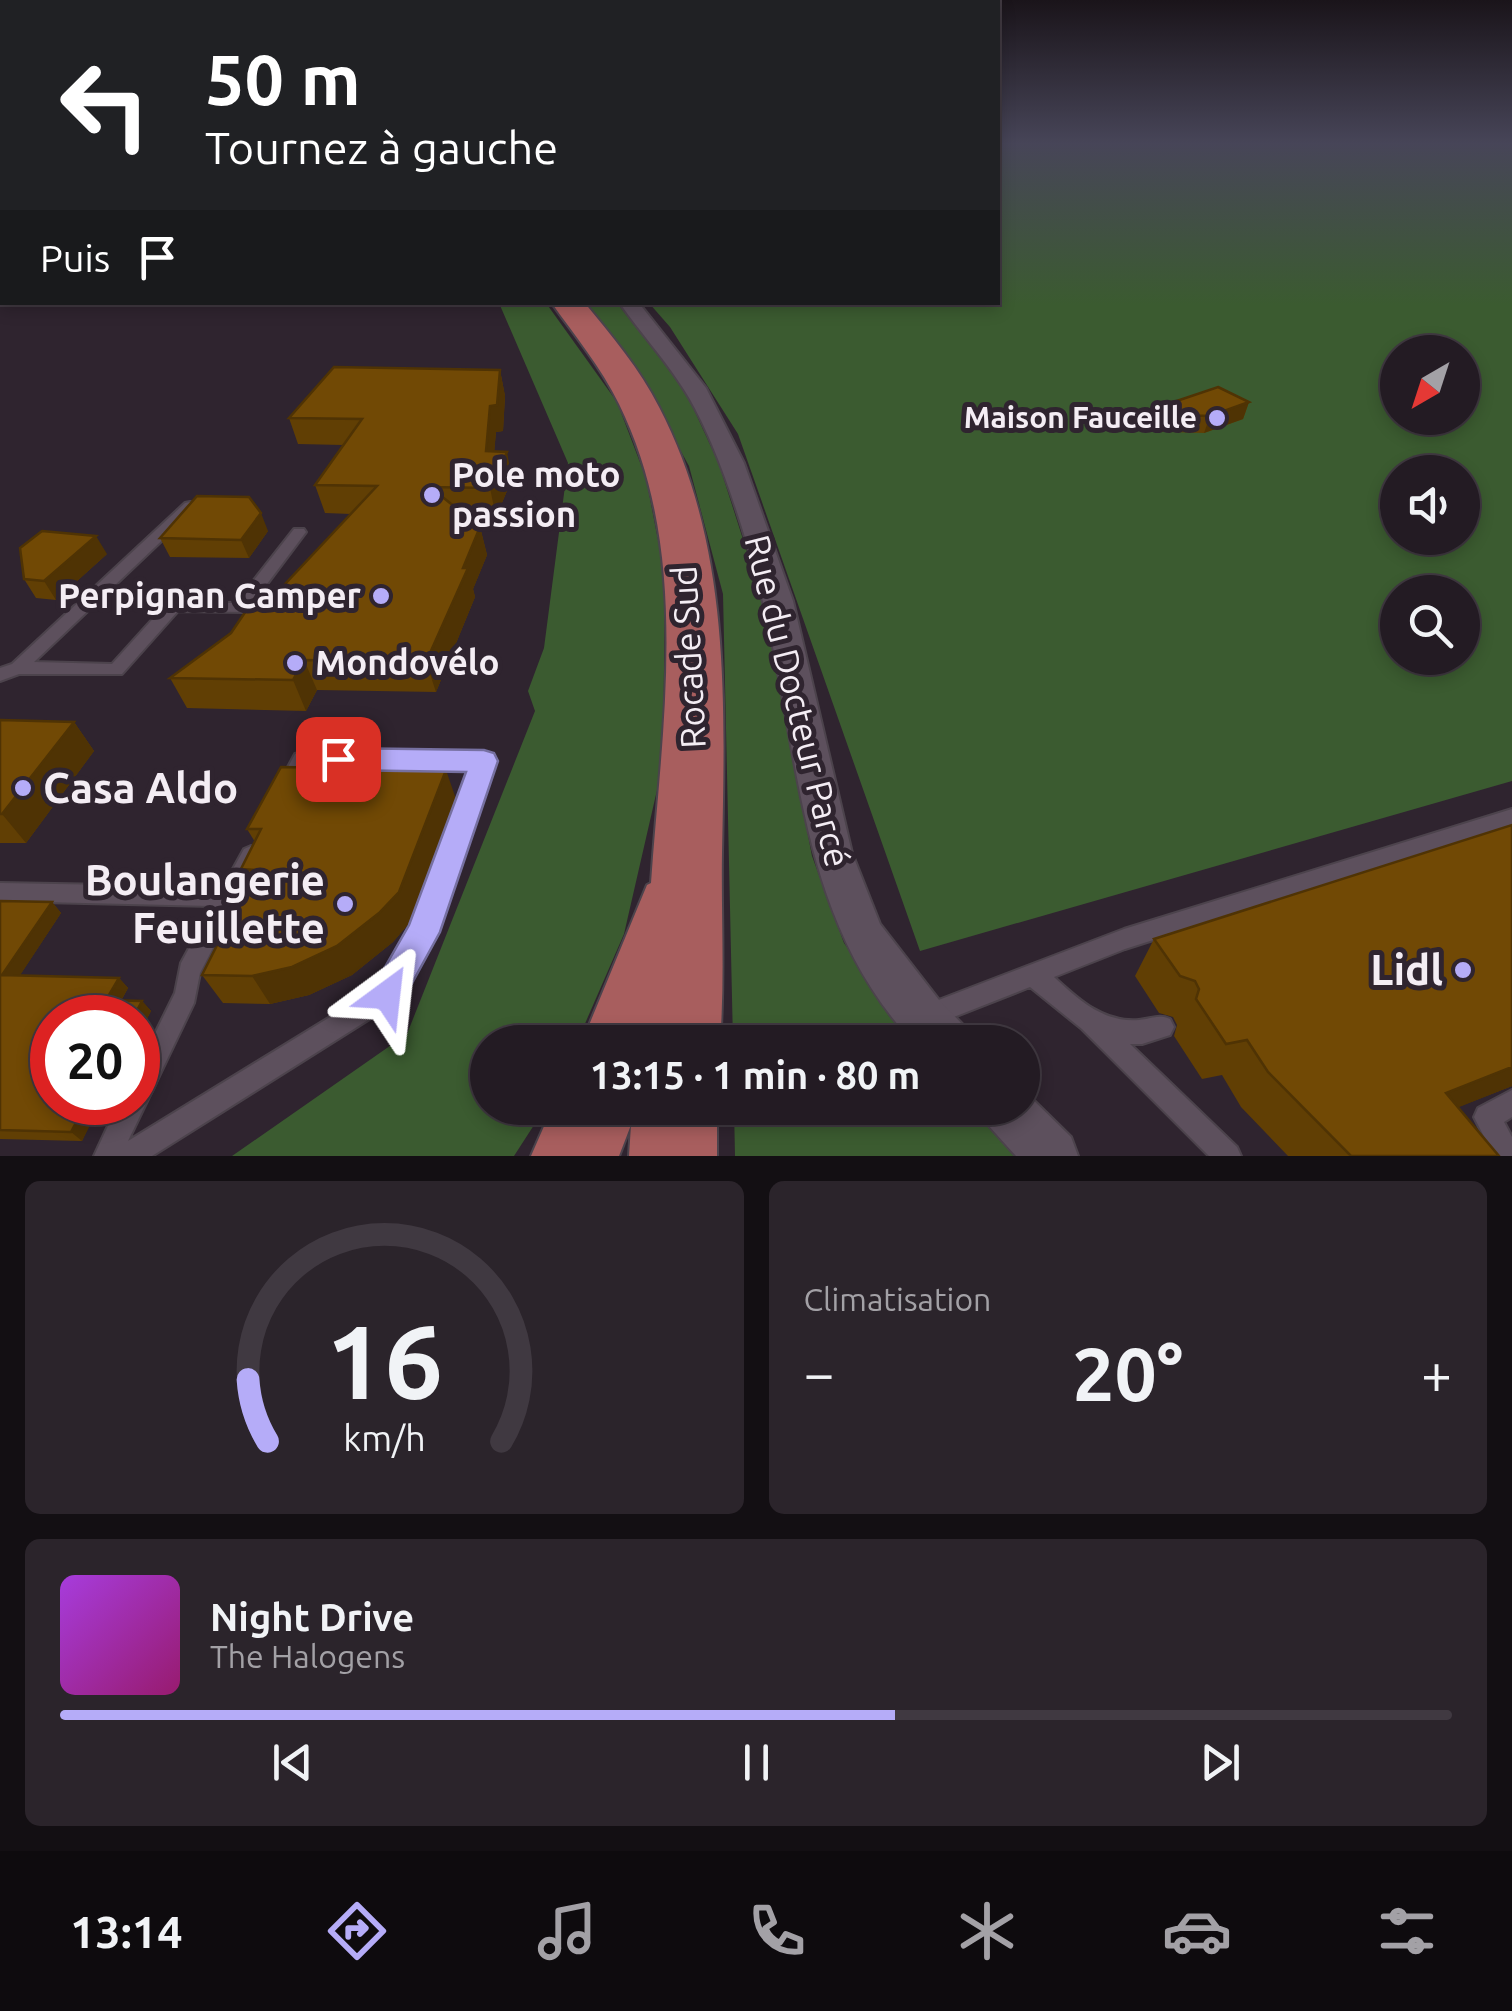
<!DOCTYPE html>
<html lang="fr">
<head>
<meta charset="utf-8">
<style>
  :root { --surface:#231b23; --page:#2b242b; --text:#f1f3f6; --muted:#a3a1a6; --line:#403941; --accent:#b5acf8 }
  body { margin:0; font-family:Ubuntu,sans-serif; background:var(--page); color:var(--text); height:100vh; display:flex; flex-direction:column; font-size:38px; white-space:nowrap }
  * { box-sizing:border-box; margin:0 }
  p { font-size:32px; color:var(--muted) }
  .icon { flex:none; width:55px; height:55px; fill:none; stroke:currentColor; stroke-width:2; stroke-linecap:round; stroke-linejoin:round }
  .map { position:relative; height:1156px; overflow:hidden }
  .side { display:flex; flex-direction:column; gap:25px; padding:25px; background:#130f13; flex:1 }
  .side>* { flex:none }
  .top-card { position:absolute; left:0px; top:0px; width:1000px; height:305px; box-shadow:0 5px 15px #0003,0 0 0 2px var(--line); background:#202124; color:#fff; overflow:hidden }
  .needle { width:65px; rotate:219deg }
  .buttons { position:absolute; left:1380px; top:335px; display:grid; gap:20px }
  .buttons a { display:grid; place-items:center; width:100px; height:100px; border-radius:50%; background:var(--surface); box-shadow:0 5px 15px #0003,0 0 0 2px var(--line); font-size:50px }
  .speed { position:absolute; left:30px; top:995px; display:flex; gap:20px; font-size:50px; font-weight:700; text-align:center }
  .speed>* { display:grid; place-content:center; width:130px; height:130px; border-radius:50%; background:var(--surface); box-shadow:0 5px 15px #0003,0 0 0 2px var(--line); line-height:1 }
  .speed .limit { border:15px solid #d22; background:#fff; color:#111 }
  .pin { position:absolute; display:grid; place-items:center; width:85px; height:85px; color:#fff; margin:-42px; border-radius:20px; box-shadow:0 5px 15px #0006 }
  .me { position:absolute; width:110px; margin:-55px; rotate:30deg; stroke-linejoin:round; filter:drop-shadow(0 0 8px #0008) }
  .turn { display:flex; align-items:center; gap:35px; height:210px; padding:0 40px; font-size:45px }
  .turn .icon { width:130px; height:130px; stroke-width:2.5 }
  .turn b { display:block; font-size:70px; line-height:85px }
  .then { display:flex; align-items:center; height:95px; padding:0 40px; background:#0003; gap:20px; font-size:38px }
  .big { font-size:75px; font-weight:700; line-height:1.1 }
  .side .tile { flex:1; display:flex; flex-direction:column; justify-content:center; gap:15px; min-width:0; padding:0 35px; border-radius:15px; background:var(--page) }
  .side .dial { align-items:center; gap:0 }
  .dial svg { height:260px; overflow:visible; fill:none; stroke:var(--line); stroke-width:7; stroke-linecap:round; text-anchor:middle }
  .dial text { fill:var(--text); stroke:none }
  .song { display:flex; align-items:center; gap:30px }
  .cover { width:120px; height:120px; border-radius:15px; background:linear-gradient(135deg,hsl(280 70% 55%),hsl(320 70% 35%)) }
  .played { height:10px; border-radius:5px; background:linear-gradient(90deg,var(--accent) 60%,var(--line) 60%) }
  .keys { display:flex; justify-content:space-around; direction:ltr }
  .heat { display:flex; justify-content:space-between; align-items:center; font-size:55px; direction:ltr }
  .side .tiles { flex:1; display:grid; gap:25px; grid-template-columns:1fr 1fr }
  .tile:last-child { grid-column:span 2 }
  .trip { position:absolute; left:470px; top:1025px; width:570px; height:100px; border-radius:50px; background:var(--surface); box-shadow:0 5px 15px #0003,0 0 0 2px var(--line); font-weight:700; line-height:100px; text-align:center }
  .dock { display:flex; height:160px; justify-content:space-around; align-items:center; background:#0e0b0e; color:var(--muted) }
  .dock .icon { width:70px; height:70px }
  .dock .current { color:var(--accent) }
  .dock b { font-size:45px; color:var(--text) }
  .map>svg:first-child { display:block }
  .green { fill:#3b5b30; fill-rule:evenodd }
  .lines { fill:none; stroke-linecap:round; stroke-linejoin:round }
  .service-casing { stroke:#4c434c; stroke-width:4 }
  .minor-casing { stroke:#4c434c; stroke-width:4 }
  .primary-casing { stroke:#4c434c; stroke-width:4 }
  .service { fill:#5d505d; fill-rule:evenodd }
  .minor { fill:#5d505d; fill-rule:evenodd }
  .primary { fill:#a85e5e; fill-rule:evenodd }
  .wall { fill:#613f04 }
  .shaded-wall { fill:#4f3304 }
  .building { fill:#714905; stroke:#4f3304; stroke-width:2.5 }
  .route { fill:#b5acf8; stroke:#7670a1; stroke-width:2.5 }
  .poi-dot { fill:#b5acf8; stroke:#2f242f; stroke-width:4 }
  .labels { text-anchor:middle; stroke-width:10; stroke-linejoin:round; paint-order:stroke }
  .far-poi-label { font-size:30px; font-weight:bold; fill:#f4edf4; stroke:#2f242f; text-anchor:end }
  .poi-label { font-size:35px; font-weight:bold; fill:#f4edf4; stroke:#2f242f; text-anchor:start }
  .street-label { font-size:35px; fill:#f4edf4; stroke:#2f242f }
  .near-poi-label { font-size:42px; font-weight:bold; fill:#f4edf4; stroke:#2f242f; text-anchor:end }
</style>
</head>
<body>
<div class="map">
<svg width="1512" height="1156" viewBox="0 0 1512 1156">
  <rect width="100%" height="100%" fill="#2f242f"/>
  <path class="green" d="M 998,143 L 1512,143 L 1512,781 L 920,951 L 738,434 L 670,327 L 649,303 L 998,302 ZM 1398,352 L 1462,352 L 1462,418 L 1398,418 ZM 1398,472 L 1462,472 L 1462,538 L 1398,538 ZM 1398,592 L 1462,592 L 1462,658 L 1398,658 Z
    M 499,303 L 546,303 L 617,402 L 646,478 L 665,576 L 663,764 L 624,934 L 577,1042 L 488,1042 L 488,1108 L 545,1108 L 514,1156 L 232,1156 L 407,1034 L 535,711 L 528,691 L 544,648 L 568,463 Z
    M 585,303 L 617,303 L 685,390 L 719,464 L 763,602 L 812,856 L 844,943 L 916,1042 L 733,1042 L 723,594 L 689,466 L 627,354 Z
    M 734,1108 L 977,1108 L 1022,1156 L 735,1156 Z"/>
  <g class="lines">
    <g class="service-casing">
      <path id="service" d="M 190,502 L 195,503 L 197,506 L 195,509 L 34,662 L 112,664 L 168,602 L 236,603 L 294,529 L 304,529 L 306,532 L 246,612 L 178,611 L 122,674 L 19,674 L 0,681 L 0,668 L 12,664 L 185,503 Z
        M 302,752 L 484,754 L 491,756 L 493,761 L 434,933 L 395,1003 L 152,1156 L 94,1156 L 119,1102 L 138,1102 L 138,1068 L 175,993 L 181,963 L 212,906 L 0,901 L 0,883 L 223,887 L 244,849 L 251,846 L 258,849 L 261,855 L 200,973 L 194,1003 L 128,1141 L 379,987 L 414,928 L 472,768 L 308,766 L 297,787 L 290,790 L 283,787 L 280,782 L 295,754 Z
        M 1512,809 L 1512,825 L 1125,949 L 1054,977 C 1078,999 1103,1023 1139,1020 C 1151,1019 1159,1014 1170,1019 L 1174,1027 L 1170,1035 L 1142,1044 L 1130,1044 L 1237,1147 L 1241,1156 L 1209,1156 L 1082,1029 L 1030,987 L 931,1026 L 923,1022 L 919,1014 L 923,1006 L 1124,929 Z
        M 1512,1090 L 1512,1117 L 1504,1122 L 1512,1137 L 1512,1156 L 1494,1156 L 1474,1117 L 1478,1108 Z"/>
    </g>
    <g class="minor-casing">
      <path id="minor" d="M 619,302 L 638,302 L 706,388 L 744,463 L 793,601 L 852,853 L 880,924 L 939,1000 L 963,1025 L 970,1042 L 913,1042 C 798,918 801,757 763,602 C 747,539 718,442 683,388 C 664,358 639,331 619,302 Z
        M 1022,1089 L 1071,1137 L 1078,1156 L 1016,1156 L 989,1126 L 982,1108 L 1022,1108 Z"/>
    </g>
    <g class="primary-casing">
      <path id="primary" d="M 551,302 L 584,302 C 611,335 640,369 659,407 C 731,545 725,702 722,853 C 721,916 725,979 720,1042 L 582,1042 L 647,885 L 651,883 C 662,724 692,553 619,404 C 601,367 575,336 551,302 Z
        M 552,1108 L 717,1108 L 717,1156 L 629,1156 L 631,1125 L 619,1156 L 531,1156 Z"/>
    </g>
    <use href="#service" class="service"/>
    <use href="#minor" class="minor"/>
    <use href="#primary" class="primary"/>
  </g>
  <path class="wall" d="M 500,370 L 505,396 L 503,431 L 496,432 L 494,452 L 512,479 L 496,517 L 467,516 L 480,527 L 487,555 L 473,589 L 475,597 L 436,692 L 317,690 L 306,711 L 187,708 L 170,678 L 231,633 L 270,600 L 351,514 L 325,513 L 315,485 L 343,445 L 298,444 L 289,418 Z
    M 1249,402 L 1243,419 L 1204,433 L 1139,431 L 1144,412 Z
    M 268,531 L 249,558 L 170,557 L 160,538 Z
    M 107,554 L 56,600 L 36,598 L 24,579 Z
    M 0,720 L 74,722 L 94,751 L 26,843 L 0,843 Z
    M 456,799 L 411,921 L 393,942 L 352,975 L 309,995 L 270,1004 L 223,1003 L 202,975 L 249,883 L 241,869 L 255,842 L 247,829 Z
    M 1512,825 L 1512,1086 L 1458,1107 L 1499,1156 L 1288,1156 L 1241,1107 L 1222,1075 L 1202,1079 L 1174,1036 L 1177,1025 L 1173,1017 L 1159,1013 L 1135,976 L 1154,939 Z
    M 0,901 L 52,902 L 61,913 L 20,975 L 119,978 L 128,988 L 121,1001 L 142,1001 L 151,1011 L 138,1036 L 138,1018 L 82,1141 L 0,1139 Z"/>
  <path class="shaded-wall" d="M 500,370 L 505,396 L 503,431 L 496,432 L 492,479 L 486,451 L 490,406 Z
    M 1249,402 L 1243,419 L 1204,433 L 1210,416 Z
    M 507,452 L 512,479 L 496,517 L 490,488 Z
    M 261,513 L 268,531 L 249,558 L 241,540 Z
    M 480,527 L 487,555 L 473,589 L 475,597 L 436,692 L 426,662 Z
    M 96,536 L 107,554 L 56,600 L 44,581 Z
    M 304,660 L 317,690 L 306,711 L 293,680 Z
    M 74,722 L 94,751 L 26,843 L 2,814 Z
    M 446,770 L 456,799 L 411,921 L 393,942 L 352,975 L 309,995 L 270,1004 L 252,976 Z
    M 52,902 L 61,913 L 13,986 L 2,975 Z
    M 119,978 L 128,988 L 115,1011 L 106,1000 Z
    M 142,1001 L 151,1011 L 138,1036 L 138,1018 L 133,1018 Z
    M 1512,1067 L 1512,1086 L 1409,1127 L 1446,1093 Z
    M 87,1102 L 102,1102 L 82,1141 L 71,1132 Z"/>
  <path class="building" d="M 0,143 L 2,143 L 2,159 L 0,158 Z
    M 334,367 L 500,370 L 497,405 L 490,406 L 486,451 L 507,452 L 490,488 L 430,487 L 480,527 L 463,568 L 468,568 L 426,662 L 304,660 L 293,680 L 170,678 L 231,633 L 254,599 L 270,600 L 377,486 L 315,485 L 362,419 L 289,418 Z
    M 1218,387 L 1249,402 L 1210,416 L 1144,414 L 1144,412 Z
    M 197,496 L 249,497 L 261,513 L 241,540 L 160,538 Z
    M 42,531 L 96,536 L 44,581 L 24,579 L 20,548 Z
    M 0,720 L 74,722 L 2,814 L 0,814 Z
    M 281,767 L 446,770 L 399,892 L 379,913 L 337,946 L 292,967 L 252,976 L 202,975 L 255,870 L 241,869 L 261,829 L 247,829 Z
    M 1512,825 L 1512,1067 L 1446,1093 L 1499,1156 L 1351,1156 L 1268,1072 L 1247,1040 L 1226,1044 L 1196,999 L 1199,989 L 1195,981 L 1180,976 L 1154,939 Z
    M 0,901 L 52,902 L 2,975 L 119,978 L 106,1000 L 142,1001 L 133,1018 L 52,1018 L 52,1102 L 87,1102 L 71,1132 L 0,1130 Z"/>
  <linearGradient id="sky" x2="0" y2="1"><stop stop-color="#1a141a"/><stop offset="0.47" stop-color="#474558"/><stop offset="1" stop-color="#474558" stop-opacity="0"/></linearGradient>
  <rect width="1512" height="305" fill="url(#sky)"/>
  <path class="route" d="M 338,748 L 484,750 L 494,753 L 498,761 L 440,932 L 399,1007 L 387,1012 L 375,1007 L 369,995 L 409,925 L 466,772 L 338,770 L 329,767 L 324,759 L 329,751 Z"/>
  <g class="poi-dot">
    <circle cx="1217" cy="418" r="10"/>
    <circle cx="432" cy="495" r="10"/>
    <circle cx="381" cy="596" r="10"/>
    <circle cx="295" cy="663" r="10"/>
    <circle cx="23" cy="788" r="10"/>
    <circle cx="345" cy="904" r="10"/>
    <circle cx="1463" cy="970" r="10"/>
  </g>
  <g class="labels">
    <g class="far-poi-label">
      <text x="1197" y="428">Maison Fauceille</text>
    </g>
    <g class="poi-label">
      <text x="452" y="487">Pole moto<tspan x="452" dy="40">passion</tspan></text>
      <text x="361" y="608" text-anchor="end">Perpignan Camper</text>
      <text x="315" y="675">Mondovélo</text>
    </g>
    <g class="street-label">
      <text transform="translate(689 657) rotate(-93)" y="12">Rocade Sud</text>
      <text transform="translate(797 701) rotate(76)" y="12">Rue du Docteur Parcé</text>
    </g>
    <g class="near-poi-label">
      <text x="43" y="803" text-anchor="start">Casa Aldo</text>
      <text x="325" y="895">Boulangerie<tspan x="325" dy="48">Feuillette</tspan></text>
      <text x="1443" y="985">Lidl</text>
    </g>
  </g>
</svg>
<div class="buttons">
<a><svg class="needle" viewBox="-14 -14 28 28"><path d="M0-13l5 13h-10z" fill="#e53935"/><path d="M0 13l5-13h-10z" fill="#a3a1a6"/></svg></a>
<a><svg class="icon" aria-label="sound" viewBox="0 0 24 24"><path d="M4 9h4l5-4v14l-5-4H4zM17 9q2 3 0 6"/></svg></a>
<a><svg class="icon" aria-label="search" viewBox="0 0 24 24"><circle cx="10" cy="10" r="6"/><path d="M15 15l6 6"/></svg></a>
</div>
<div class="speed"><div class="limit">20</div></div>
<div class="pin" style="left:338px;top:759px;background:#d93025"><svg class="icon" aria-label="arrive" viewBox="0 0 24 24"><path d="M6 21V4h12l-3 4 3 4H6"/></svg></div>
<svg class="me" style="left:387px;top:995px" viewBox="-20 -20 40 40"><path d="M0-17L14 15 0 8-14 15z" fill="#b5acf8" stroke="#fff" stroke-width="4"/></svg>
<div class="trip">13:15 · 1 min · 80 m</div>
<div class="top-card">
<div class="turn"><svg class="icon" aria-label="left" viewBox="0 0 24 24"><path d="M17 20v-9H6M10 6l-5 5 5 5"/></svg><div><b>50 m</b>Tournez à gauche</div></div>
<div class="then">Puis<svg class="icon" aria-label="arrive" viewBox="0 0 24 24"><path d="M6 21V4h12l-3 4 3 4H6"/></svg></div>
</div>
</div>
<section class="side">
<div class="tiles">
<div class="tile dial"><svg viewBox="0 0 100 80">
<path d="M14 69A42 42 0 1 1 86 69"/>
<path d="M14 69A42 42 0 0 1 8 50" stroke="#b5acf8"/>
<text x="50" y="56" font-size="32" font-weight="700">16</text>
<text x="50" y="72" font-size="11">km/h</text>
</svg></div>
<div class="tile"><p>Climatisation</p>
<div class="heat"><a>−</a><b class="big">20°</b><a>+</a></div>
</div>
<div class="tile">
<div class="song"><i class="cover"></i><div><b>Night Drive</b><p>The Halogens</p></div></div>
<div class="played"></div>
<div class="keys"><svg class="icon" aria-label="previous" viewBox="0 0 24 24"><path d="M18 5L8 12l10 7zM5 5v14"/></svg><svg class="icon" aria-label="pause" viewBox="0 0 24 24"><path d="M8 5v14M16 5v14"/></svg><svg class="icon" aria-label="next" viewBox="0 0 24 24"><path d="M6 5l10 7-10 7zM19 5v14"/></svg></div>
</div>
</div>
</section>
<nav class="dock">
<b>13:14</b>
<svg class="icon current" aria-label="directions" viewBox="0 0 24 24"><path d="M12 3l9 9-9 9-9-9zM9 14v-3h6M13 9l2 2-2 2"/></svg>
<svg class="icon" aria-label="music" viewBox="0 0 24 24"><path d="M9 18V5l10-2v13"/><circle cx="6" cy="18" r="3"/><circle cx="16" cy="16" r="3"/></svg>
<svg class="icon" aria-label="phone" viewBox="0 0 24 24"><path d="M5 4h4l2 5-3 2q2 4 5 5l2-3 5 2v4C11 20 4 13 5 4z"/></svg>
<svg class="icon" aria-label="climate" viewBox="0 0 24 24"><path d="M12 3v18M4 7l16 10M4 17L20 7"/></svg>
<svg class="icon" aria-label="car" viewBox="0 0 24 24"><path d="M5 17H2v-5l4-1 3-4h7l3 4 3 1v5h-3M9 17h6M6 11h13"/><circle cx="7" cy="17" r="2"/><circle cx="17" cy="17" r="2"/></svg>
<svg class="icon" aria-label="filters" viewBox="0 0 24 24"><path d="M4 7h16M4 17h16"/><circle cx="9" cy="7" r="2"/><circle cx="15" cy="17" r="2"/></svg>
</nav>
</body>
</html>
